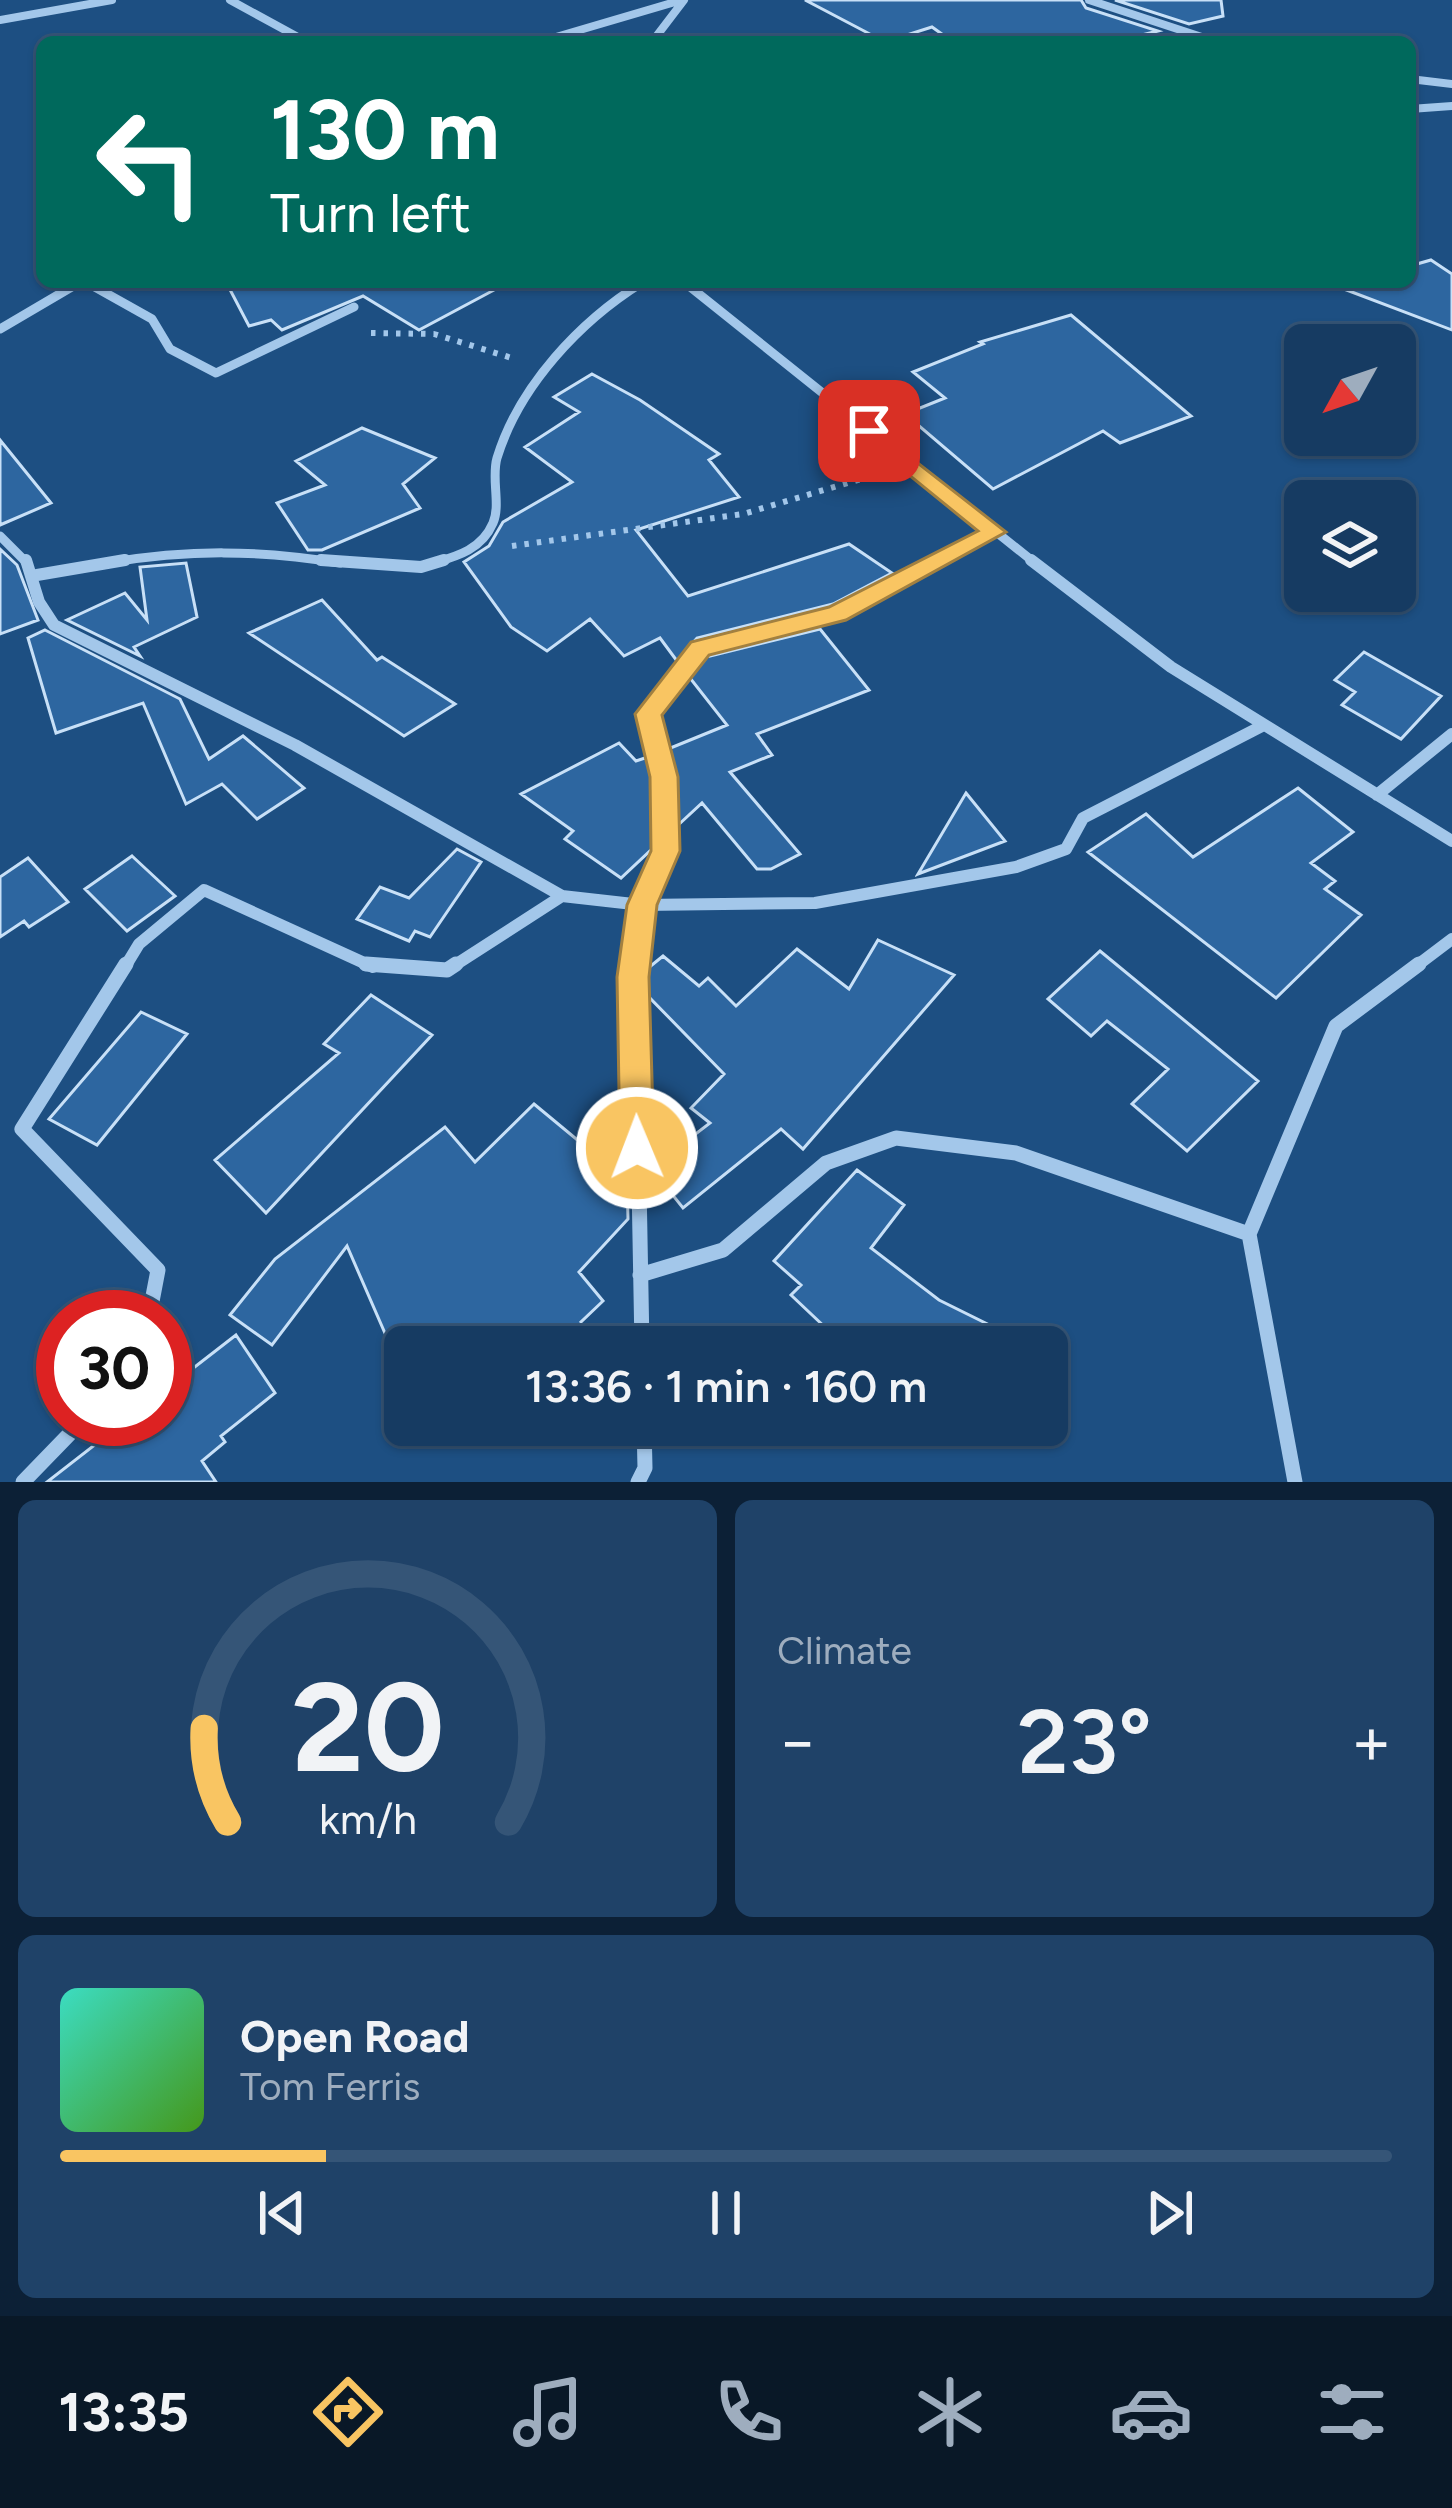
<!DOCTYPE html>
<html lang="en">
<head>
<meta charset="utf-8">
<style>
  :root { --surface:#163b62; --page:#1f4268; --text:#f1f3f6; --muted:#9eadbe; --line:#355577; --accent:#f9c562 }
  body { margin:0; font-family:Figtree,sans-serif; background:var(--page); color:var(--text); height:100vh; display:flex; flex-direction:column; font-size:45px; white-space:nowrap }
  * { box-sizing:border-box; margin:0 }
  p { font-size:39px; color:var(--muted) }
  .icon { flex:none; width:66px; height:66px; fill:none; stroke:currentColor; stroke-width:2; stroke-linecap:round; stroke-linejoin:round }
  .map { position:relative; height:1482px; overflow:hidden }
  .panel { display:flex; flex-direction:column; gap:18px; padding:18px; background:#0c2036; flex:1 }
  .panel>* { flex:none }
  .banner { position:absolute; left:36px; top:36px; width:1380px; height:252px; border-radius:18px; box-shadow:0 3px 9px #0004,0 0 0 3px var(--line); background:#00695c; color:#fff; overflow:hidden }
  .needle { width:78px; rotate:230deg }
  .controls { position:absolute; left:1284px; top:324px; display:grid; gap:24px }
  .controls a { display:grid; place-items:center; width:132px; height:132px; border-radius:18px; background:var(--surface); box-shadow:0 3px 9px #0004,0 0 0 3px var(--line); font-size:60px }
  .speed { position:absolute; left:36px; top:1290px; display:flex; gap:24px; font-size:60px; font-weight:700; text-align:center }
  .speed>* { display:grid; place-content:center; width:156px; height:156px; border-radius:50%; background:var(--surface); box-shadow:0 3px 9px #0004,0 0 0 3px var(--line); line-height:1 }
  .speed .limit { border:18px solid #d22; background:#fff; color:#111 }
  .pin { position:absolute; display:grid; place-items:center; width:102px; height:102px; color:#fff; margin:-51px; border-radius:24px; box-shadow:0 6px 18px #0006 }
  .me { position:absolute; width:132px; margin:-66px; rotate:359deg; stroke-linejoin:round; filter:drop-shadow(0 0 9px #0008) }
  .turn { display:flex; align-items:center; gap:42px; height:252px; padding:0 36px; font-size:54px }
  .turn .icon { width:156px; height:156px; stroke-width:2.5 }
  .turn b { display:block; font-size:84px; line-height:102px }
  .big { font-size:90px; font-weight:600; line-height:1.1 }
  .panel .tile { flex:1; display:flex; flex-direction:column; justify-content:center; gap:18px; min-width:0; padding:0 42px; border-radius:18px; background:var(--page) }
  .panel .dial { align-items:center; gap:0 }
  .dial svg { height:312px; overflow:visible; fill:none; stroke:var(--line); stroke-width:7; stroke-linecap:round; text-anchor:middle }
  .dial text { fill:var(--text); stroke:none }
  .song { display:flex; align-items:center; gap:36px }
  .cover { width:144px; height:144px; border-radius:18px; background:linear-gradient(135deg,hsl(170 70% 55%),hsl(100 70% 35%)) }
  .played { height:12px; border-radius:6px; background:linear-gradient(90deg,var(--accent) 20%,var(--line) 20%) }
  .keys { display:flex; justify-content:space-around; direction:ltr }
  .heat { display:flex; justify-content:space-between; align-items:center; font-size:66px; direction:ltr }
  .panel .tiles { flex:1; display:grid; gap:18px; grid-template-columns:1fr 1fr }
  .tile:last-child { grid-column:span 2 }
  .trip { position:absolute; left:384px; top:1326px; width:684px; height:120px; border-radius:18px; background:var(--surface); box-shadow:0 3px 9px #0004,0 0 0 3px var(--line); font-weight:600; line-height:120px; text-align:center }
  .tabs { display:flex; height:192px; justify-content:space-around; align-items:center; background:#091827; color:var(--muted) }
  .tabs .icon { width:84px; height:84px }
  .tabs .active { color:var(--accent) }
  .tabs b { font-size:54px; color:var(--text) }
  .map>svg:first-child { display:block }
  .building { fill:#2d66a0; stroke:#c8e0f7; stroke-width:3 }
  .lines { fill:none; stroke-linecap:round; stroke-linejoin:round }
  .path { stroke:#a3c7ea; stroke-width:6; stroke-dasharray:4.5 8; stroke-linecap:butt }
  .street-far3 { stroke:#a3c7ea; stroke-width:8 }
  .street-far2 { stroke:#a3c7ea; stroke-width:9 }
  .street-far1 { stroke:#a3c7ea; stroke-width:12 }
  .street { stroke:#a3c7ea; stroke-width:15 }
  .route { fill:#f9c562; stroke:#a28040; stroke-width:3 }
</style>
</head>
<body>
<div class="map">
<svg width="1452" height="1482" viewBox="0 0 1452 1482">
  <rect width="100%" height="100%" fill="#1d4f82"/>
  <path class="building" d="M 805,0 L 1081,0 L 1086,8 L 1158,31 L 1113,42 L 953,42 L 932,27 L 885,42 Z
    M 1115,0 L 1221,0 L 1223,16 L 1189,24 Z
    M 1431,260 L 1452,274 L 1452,330 L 1336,286 L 1410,282 L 1410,266 Z
    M 226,282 L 509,282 L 419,330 L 363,296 L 282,330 L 271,320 L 249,326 Z
    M 1071,315 L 1191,416 L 1120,443 L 1103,431 L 993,489 L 905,414 L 945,398 L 913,372 L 983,344 L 980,342 Z
    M 592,374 L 640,400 L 719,454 L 709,460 L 739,497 L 636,530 L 688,596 L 849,544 L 892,573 L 833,604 L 697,638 L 677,661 L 660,638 L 624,656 L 590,619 L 547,651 L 511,627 L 464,562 L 489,546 L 503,522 L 572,482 L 525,447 L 579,412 L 554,397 Z
    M 362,428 L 435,458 L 403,484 L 420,508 L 322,550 L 308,550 L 277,503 L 325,485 L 296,461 Z
    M 0,440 L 51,503 L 0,525 Z
    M 0,549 L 17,565 L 38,620 L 0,634 Z
    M 186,563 L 197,617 L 134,647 L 140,656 L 67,620 L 125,593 L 147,620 L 140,567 Z
    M 322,600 L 377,660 L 382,657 L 455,704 L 404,736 L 249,633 Z
    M 820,629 L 869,690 L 757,734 L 772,755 L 730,772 L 800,854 L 771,869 L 757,869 L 702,803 L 675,828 L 674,776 L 668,749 L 727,725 L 690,678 L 706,657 Z
    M 45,630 L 180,699 L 209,759 L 243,736 L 304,788 L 257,819 L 222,784 L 186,804 L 143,703 L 56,733 L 28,638 Z
    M 1364,652 L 1441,696 L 1401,739 L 1342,705 L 1355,692 L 1335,680 Z
    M 619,743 L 636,761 L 648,757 L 654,778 L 654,847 L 621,878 L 565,839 L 573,831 L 521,794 Z
    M 1298,788 L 1353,832 L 1311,863 L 1335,881 L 1325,889 L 1361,915 L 1276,998 L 1088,852 L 1146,814 L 1193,857 Z
    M 966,793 L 1005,841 L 918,874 Z
    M 457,849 L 481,862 L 430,937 L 415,931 L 409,941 L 357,919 L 380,887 L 409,898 Z
    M 132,856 L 175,896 L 127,931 L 85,889 Z
    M 28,858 L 68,902 L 29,927 L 24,921 L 0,937 L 0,877 Z
    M 878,940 L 954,975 L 803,1149 L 781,1129 L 683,1208 L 651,1168 L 710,1123 L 691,1108 L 724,1074 L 648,996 L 647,969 L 663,956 L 699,986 L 708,978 L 736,1006 L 797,949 L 849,989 Z
    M 1100,951 L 1258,1081 L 1187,1151 L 1132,1104 L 1168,1069 L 1107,1021 L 1091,1036 L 1048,999 Z
    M 371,995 L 432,1035 L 266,1213 L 215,1160 L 339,1053 L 324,1044 Z
    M 141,1012 L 187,1034 L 97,1145 L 49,1119 Z
    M 534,1104 L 627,1181 L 628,1219 L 579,1272 L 603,1301 L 581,1322 L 600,1347 L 391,1347 L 347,1246 L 272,1345 L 230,1315 L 275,1259 L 445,1127 L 475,1162 Z
    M 857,1170 L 904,1205 L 871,1248 L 939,1300 L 1034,1347 L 846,1347 L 791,1295 L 801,1285 L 774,1261 Z
    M 236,1335 L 275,1393 L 221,1436 L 225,1442 L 202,1461 L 216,1482 L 47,1482 L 128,1419 L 165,1419 L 165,1390 Z"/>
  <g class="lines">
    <path class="path" d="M 371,333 L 434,334 L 515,359
      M 512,546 L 743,514 L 878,474"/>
    <path class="street-far3" d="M 230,0 L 307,42
      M 1089,0 L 1217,42
      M 0,20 L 112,0
      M 539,42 L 682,0
      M 652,42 L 684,0
      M 1410,79 L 1452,84
      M 1410,109 L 1452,106"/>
    <path class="street-far2" d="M 86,282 L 152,319 L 170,349 L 216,373 L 354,307
      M 684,282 L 1035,563
      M 0,329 L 80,282
      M 0,536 L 27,563
      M 107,563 C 191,549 256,550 340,563
      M 434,563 C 458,556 482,549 493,523 C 501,505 491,478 497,458 C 519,386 580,321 643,282
      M 934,563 L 994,532"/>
    <path class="street-far1" d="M 26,560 L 39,602 L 54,625 L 295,745 L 562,896 L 642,905 L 815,903 L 1016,867 L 1066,849 L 1083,818 L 1264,725
      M 321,560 L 421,567 L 444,560
      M 1031,560 L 1171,667 L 1452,841
      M 37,575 L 125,560
      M 1377,795 L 1452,734
      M 125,967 L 139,944 L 204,890 L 373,967
      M 452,967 L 562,896
      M 634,967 L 642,905 L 665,851 L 664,777 L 648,714 L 700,648 L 837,614 L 940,560
      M 1415,967 L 1452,939"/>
    <path class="street" d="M 126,964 L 22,1129 L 158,1270 L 149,1317
      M 366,964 L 447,970 L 456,964
      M 635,964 L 642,1347
      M 640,1275 L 723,1250 L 826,1163 L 896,1138 L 1016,1153 L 1249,1234
      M 23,1482 L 84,1419
      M 638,1482 L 645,1468 L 644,1425
      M 1295,1482 L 1249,1234 L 1336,1026 L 1419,964"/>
  </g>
  <path class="route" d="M 869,425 L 1006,532 L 846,620 L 709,655 L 662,715 L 678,777 L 680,851 L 657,905 L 649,977 L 654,1148 L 649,1159 L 637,1164 L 625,1159 L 620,1148 L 617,977 L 627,905 L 651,851 L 650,777 L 635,714 L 691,642 L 829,607 L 978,531 L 861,436 L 858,431 Z"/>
</svg>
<div class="controls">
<a><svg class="needle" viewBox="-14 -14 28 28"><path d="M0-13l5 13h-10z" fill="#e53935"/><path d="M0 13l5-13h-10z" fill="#9eadbe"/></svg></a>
<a><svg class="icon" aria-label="layers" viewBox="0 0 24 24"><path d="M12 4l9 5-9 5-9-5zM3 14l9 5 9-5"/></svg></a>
</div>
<div class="speed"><div class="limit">30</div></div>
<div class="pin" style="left:869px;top:431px;background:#d93025"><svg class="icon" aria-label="arrive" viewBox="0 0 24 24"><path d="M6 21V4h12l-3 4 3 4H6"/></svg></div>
<svg class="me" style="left:637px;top:1148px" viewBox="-20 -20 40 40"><circle r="17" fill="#f9c562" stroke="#fff" stroke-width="3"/><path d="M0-11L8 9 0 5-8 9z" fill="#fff"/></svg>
<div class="trip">13:36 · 1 min · 160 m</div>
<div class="banner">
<div class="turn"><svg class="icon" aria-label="left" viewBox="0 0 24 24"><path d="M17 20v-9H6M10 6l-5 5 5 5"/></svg><div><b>130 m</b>Turn left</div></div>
</div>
</div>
<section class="panel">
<div class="tiles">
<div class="tile dial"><svg viewBox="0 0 100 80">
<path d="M14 69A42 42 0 1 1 86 69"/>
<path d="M14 69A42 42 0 0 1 8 45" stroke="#f9c562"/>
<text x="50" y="56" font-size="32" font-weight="700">20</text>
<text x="50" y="72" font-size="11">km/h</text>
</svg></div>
<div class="tile"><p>Climate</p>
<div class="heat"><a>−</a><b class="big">23°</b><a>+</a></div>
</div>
<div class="tile">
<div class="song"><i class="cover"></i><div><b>Open Road</b><p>Tom Ferris</p></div></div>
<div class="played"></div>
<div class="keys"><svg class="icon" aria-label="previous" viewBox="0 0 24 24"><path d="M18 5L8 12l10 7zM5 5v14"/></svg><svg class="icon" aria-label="pause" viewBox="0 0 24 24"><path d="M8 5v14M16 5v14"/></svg><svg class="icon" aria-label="next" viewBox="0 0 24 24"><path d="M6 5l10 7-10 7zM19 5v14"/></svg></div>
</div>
</div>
</section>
<nav class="tabs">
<b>13:35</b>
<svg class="icon active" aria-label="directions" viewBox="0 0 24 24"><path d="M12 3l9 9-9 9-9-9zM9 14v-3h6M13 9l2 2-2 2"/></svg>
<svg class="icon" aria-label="music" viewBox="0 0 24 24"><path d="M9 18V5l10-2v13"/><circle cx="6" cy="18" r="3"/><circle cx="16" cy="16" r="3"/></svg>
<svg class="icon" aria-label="phone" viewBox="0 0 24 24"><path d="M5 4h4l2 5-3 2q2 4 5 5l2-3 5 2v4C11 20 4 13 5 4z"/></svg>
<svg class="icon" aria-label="climate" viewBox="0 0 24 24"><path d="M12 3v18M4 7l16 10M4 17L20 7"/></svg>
<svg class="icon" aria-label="car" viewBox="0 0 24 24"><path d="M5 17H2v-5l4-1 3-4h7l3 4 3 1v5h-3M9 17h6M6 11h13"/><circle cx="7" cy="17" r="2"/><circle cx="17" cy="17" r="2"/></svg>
<svg class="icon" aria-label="filters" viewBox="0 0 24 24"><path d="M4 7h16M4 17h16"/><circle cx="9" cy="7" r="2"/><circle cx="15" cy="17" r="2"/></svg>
</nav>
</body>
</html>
